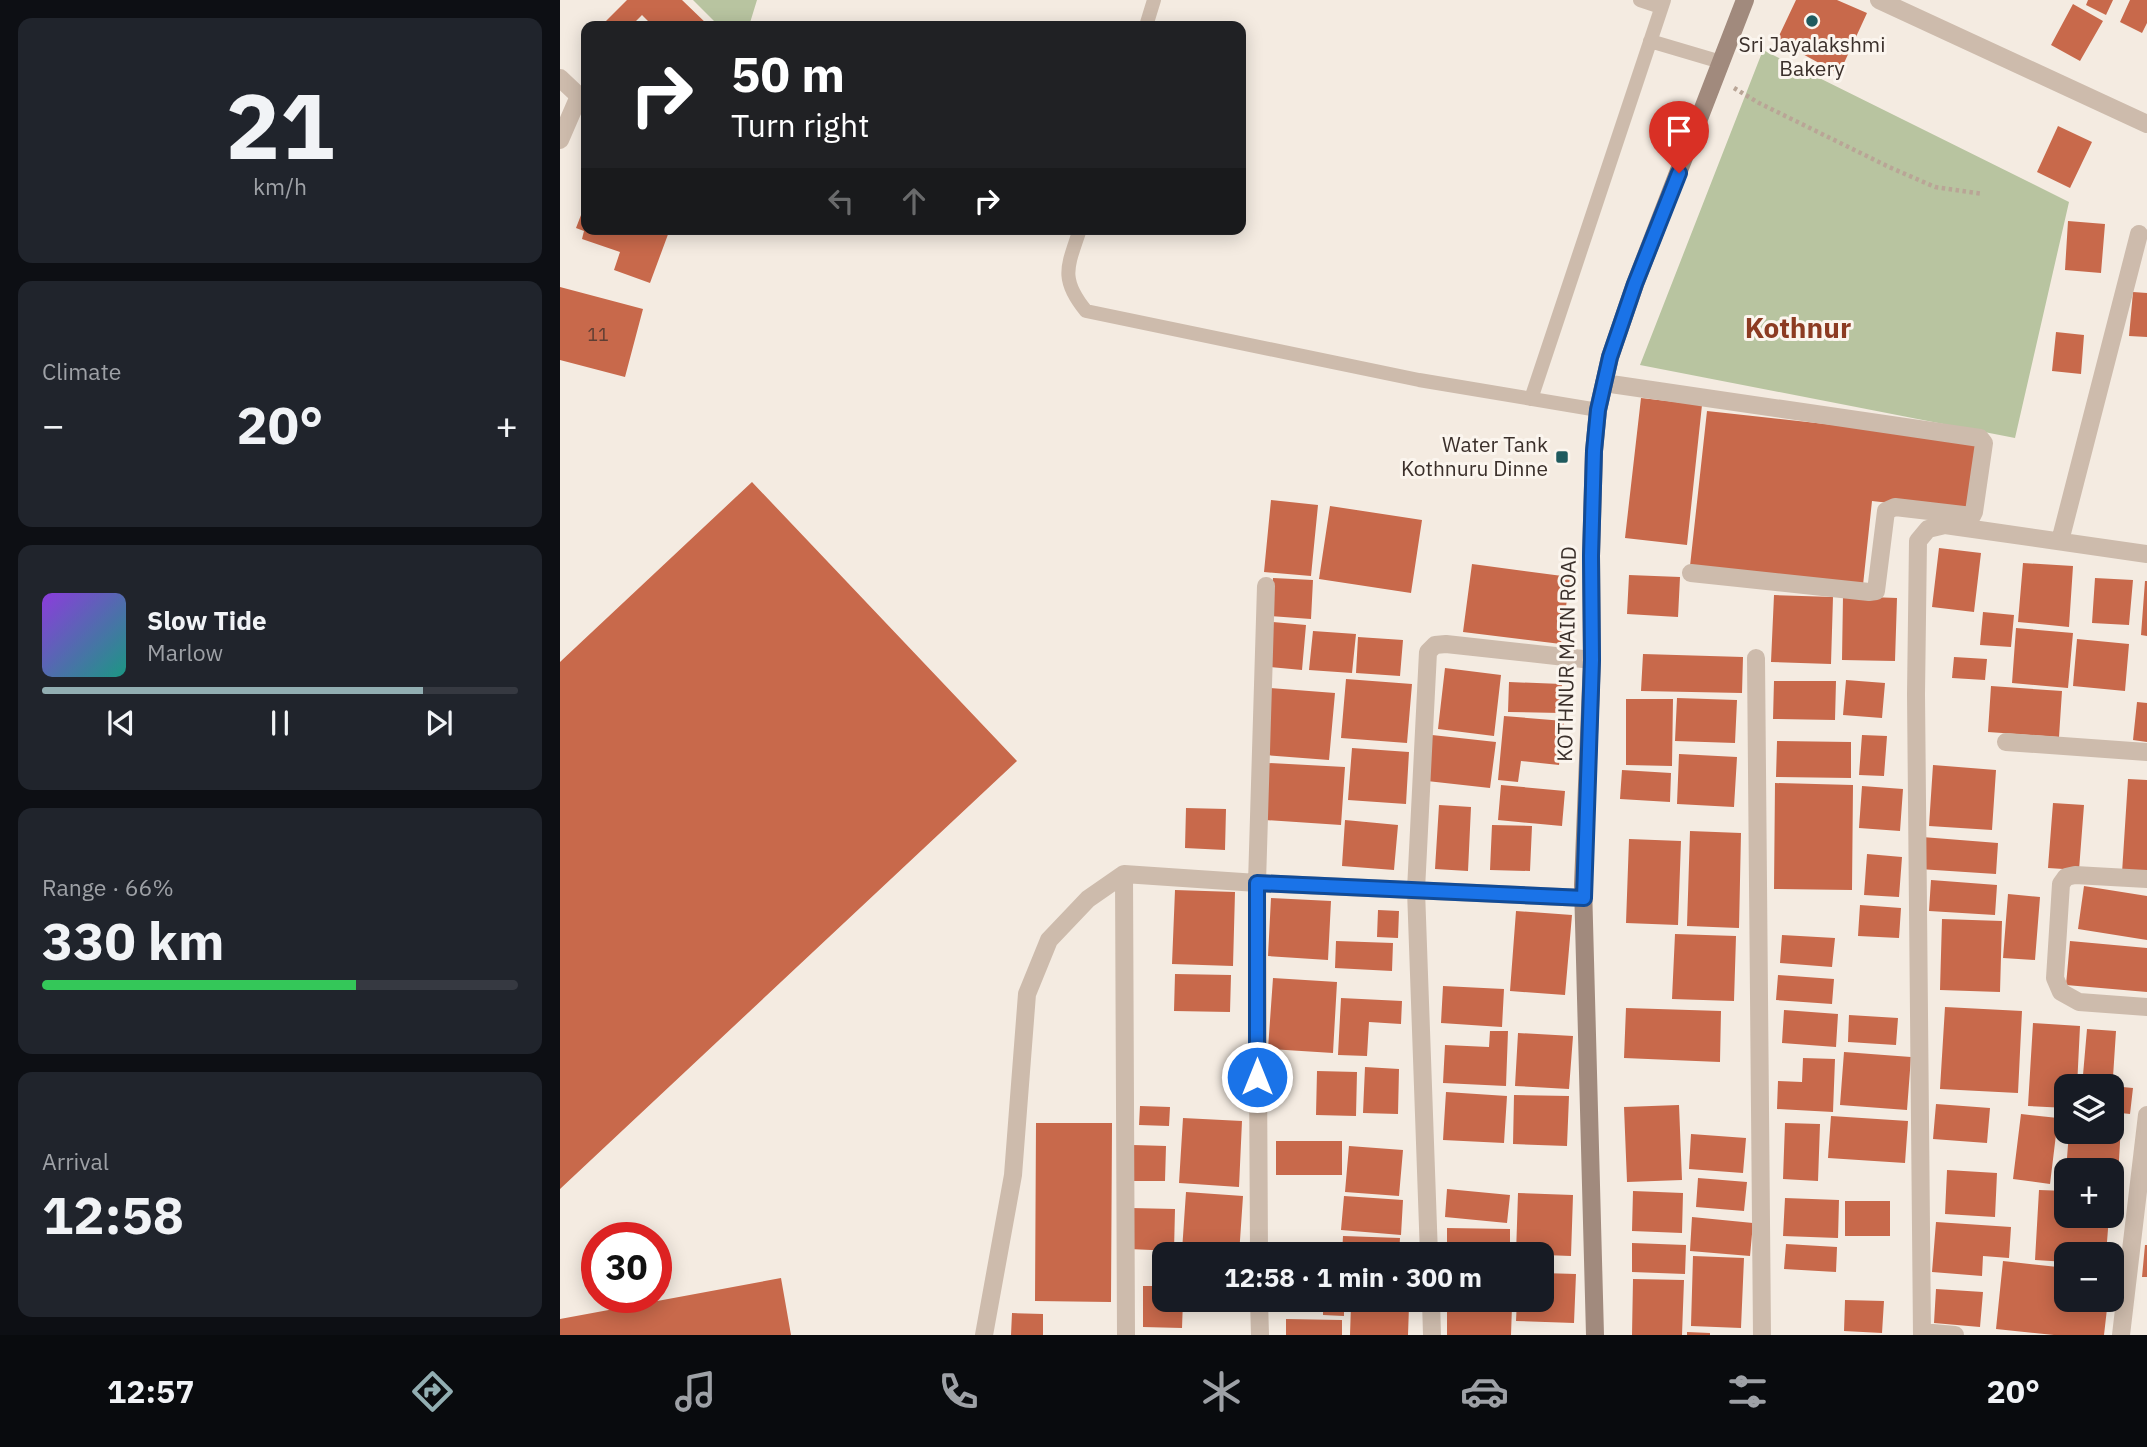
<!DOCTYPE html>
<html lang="en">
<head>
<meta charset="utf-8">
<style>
  :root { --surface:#171b24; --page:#20242c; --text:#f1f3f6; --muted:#9ea1a6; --line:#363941; --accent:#92aeb2 }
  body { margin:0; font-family:"IBM Plex Sans",sans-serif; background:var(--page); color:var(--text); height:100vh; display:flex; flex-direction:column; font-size:26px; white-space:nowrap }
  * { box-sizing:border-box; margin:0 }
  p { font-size:23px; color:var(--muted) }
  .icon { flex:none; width:38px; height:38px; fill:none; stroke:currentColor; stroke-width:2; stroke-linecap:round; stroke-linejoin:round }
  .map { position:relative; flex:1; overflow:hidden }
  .sheet { display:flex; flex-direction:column; gap:18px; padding:18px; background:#0d0f14; width:560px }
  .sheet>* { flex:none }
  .banner { position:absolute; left:21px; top:21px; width:665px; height:214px; border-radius:14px; box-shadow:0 4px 18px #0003; background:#202124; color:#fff; overflow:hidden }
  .fabs { position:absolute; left:1494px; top:1074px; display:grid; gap:14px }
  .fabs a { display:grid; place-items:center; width:70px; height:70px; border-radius:14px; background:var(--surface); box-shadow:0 4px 18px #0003; font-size:35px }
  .speed { position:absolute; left:21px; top:1222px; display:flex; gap:14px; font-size:35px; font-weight:700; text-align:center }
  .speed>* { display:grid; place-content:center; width:91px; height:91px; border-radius:50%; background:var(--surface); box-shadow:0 4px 18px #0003; line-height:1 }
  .speed .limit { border:10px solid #d22; background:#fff; color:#111 }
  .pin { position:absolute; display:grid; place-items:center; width:60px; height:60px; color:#fff; margin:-72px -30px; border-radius:50% 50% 50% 0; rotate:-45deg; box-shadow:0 0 7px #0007 }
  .pin .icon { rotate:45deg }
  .me { position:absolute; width:77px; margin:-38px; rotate:0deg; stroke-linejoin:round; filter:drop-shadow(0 0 5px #0008) }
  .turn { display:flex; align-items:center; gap:24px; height:147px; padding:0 35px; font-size:32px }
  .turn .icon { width:91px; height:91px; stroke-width:2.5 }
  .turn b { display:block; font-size:49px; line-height:60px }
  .lanes { display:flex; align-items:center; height:66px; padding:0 35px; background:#0003; justify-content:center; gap:35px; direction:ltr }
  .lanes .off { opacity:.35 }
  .big { font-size:52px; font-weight:800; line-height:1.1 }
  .sheet .widget { flex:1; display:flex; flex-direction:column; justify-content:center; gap:10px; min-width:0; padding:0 24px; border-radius:14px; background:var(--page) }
  .sheet .dial { align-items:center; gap:0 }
  .dial b { font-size:91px; line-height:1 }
  .song { display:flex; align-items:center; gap:21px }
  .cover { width:84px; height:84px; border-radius:10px; background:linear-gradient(135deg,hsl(270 70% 55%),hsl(170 70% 35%)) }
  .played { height:7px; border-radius:4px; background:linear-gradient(90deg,var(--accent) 80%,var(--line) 80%) }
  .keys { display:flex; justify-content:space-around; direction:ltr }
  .heat { display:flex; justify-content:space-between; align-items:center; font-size:38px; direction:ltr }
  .charge { height:10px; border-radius:5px; background:linear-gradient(90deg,#34c759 66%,var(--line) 0) }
  .trip { position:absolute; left:592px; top:1242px; width:402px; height:70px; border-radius:14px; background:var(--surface); box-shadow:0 4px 18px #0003; font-weight:800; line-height:70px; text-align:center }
  .tab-bar { display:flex; height:112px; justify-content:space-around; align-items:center; background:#090b0e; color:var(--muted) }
  .tab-bar .icon { width:49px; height:49px }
  .tab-bar .on { color:var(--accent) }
  .tab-bar b { font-size:32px; color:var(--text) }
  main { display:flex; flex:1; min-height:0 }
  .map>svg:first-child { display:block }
  .green { fill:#b8c4a0 }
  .building { fill:#c8694b }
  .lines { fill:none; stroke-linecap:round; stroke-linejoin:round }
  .path { stroke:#b9a596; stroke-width:4.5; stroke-dasharray:3.5 3.5; stroke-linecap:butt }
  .lane { stroke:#cdbbac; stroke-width:14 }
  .street { stroke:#cdbbac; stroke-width:18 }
  .secondary { stroke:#a18a7d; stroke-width:18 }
  .route-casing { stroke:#114b97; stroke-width:18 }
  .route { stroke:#1a73e8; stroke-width:12 }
  .poi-dot { fill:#1f5a5e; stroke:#fbf5ee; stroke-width:2.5 }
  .labels { text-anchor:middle; stroke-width:6; stroke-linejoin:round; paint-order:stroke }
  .number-label { font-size:18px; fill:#5e3e33 }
  .poi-label { font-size:21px; fill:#3b302b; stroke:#fbf5ee }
  .street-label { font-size:21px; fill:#3b302b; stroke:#fbf5ee }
  .district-label { font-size:28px; font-weight:bold; fill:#8c3b22; stroke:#fbf5ee }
</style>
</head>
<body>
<main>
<section class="sheet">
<div class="widget dial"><b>21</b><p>km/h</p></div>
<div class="widget"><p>Climate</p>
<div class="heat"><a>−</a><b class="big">20°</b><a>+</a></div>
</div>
<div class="widget">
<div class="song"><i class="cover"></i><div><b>Slow Tide</b><p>Marlow</p></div></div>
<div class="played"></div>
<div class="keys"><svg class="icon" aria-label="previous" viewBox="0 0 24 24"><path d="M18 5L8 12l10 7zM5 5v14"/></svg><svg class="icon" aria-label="pause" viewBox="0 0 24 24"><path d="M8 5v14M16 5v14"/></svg><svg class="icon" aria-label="next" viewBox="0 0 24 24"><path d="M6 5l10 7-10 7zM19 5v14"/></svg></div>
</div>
<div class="widget"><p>Range · 66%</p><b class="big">330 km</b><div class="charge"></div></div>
<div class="widget"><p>Arrival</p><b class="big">12:58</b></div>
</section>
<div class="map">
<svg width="1587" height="1335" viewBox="0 0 1587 1335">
  <rect width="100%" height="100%" fill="#f4ebe1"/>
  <path class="green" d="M 133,0 L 197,0 L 189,26 L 159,26 Z
    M 1203,50 L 1509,202 L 1455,438 L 1080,365 Z"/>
  <path class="building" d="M 67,0 L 122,0 L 149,26 L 93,26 L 82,15 L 72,25 L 74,26 L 41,26 Z
    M 1236,0 L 1277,0 L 1307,13 L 1279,74 L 1217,40 Z
    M 1528,0 L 1553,0 L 1546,15 L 1526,5 Z
    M 1570,0 L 1587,0 L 1587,23 L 1582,33 L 1560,22 Z
    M 1513,4 L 1543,21 L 1520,61 L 1491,45 Z
    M 1498,126 L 1532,142 L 1510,188 L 1477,172 Z
    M 26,202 L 26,229 L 110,229 L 90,283 L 54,270 L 60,252 L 22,239 L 24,231 L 16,228 Z
    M 1508,221 L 1545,224 L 1541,273 L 1505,270 Z
    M 0,287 L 83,309 L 65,377 L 0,360 Z
    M 1573,292 L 1587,293 L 1587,337 L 1569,336 Z
    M 1496,332 L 1524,335 L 1521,374 L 1492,371 Z
    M 1081,398 L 1142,405 L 1127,545 L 1065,538 Z
    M 1147,411 L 1418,441 L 1410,512 L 1312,501 L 1303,585 L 1130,566 Z
    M 192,482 L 457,761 L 0,1189 L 0,662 Z
    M 711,500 L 758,505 L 751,576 L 704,572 Z
    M 770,506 L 862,520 L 851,593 L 759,579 Z
    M 1379,548 L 1421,553 L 1414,612 L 1372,607 Z
    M 1463,563 L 1513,566 L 1509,627 L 1458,622 Z
    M 912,564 L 1010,577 L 1001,644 L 903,632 Z
    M 1069,575 L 1120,577 L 1118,617 L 1067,614 Z
    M 713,578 L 753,580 L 751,619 L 710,616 Z
    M 1535,578 L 1573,580 L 1569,625 L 1532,623 Z
    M 1585,581 L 1587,581 L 1587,636 L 1581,635 Z
    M 1214,595 L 1273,597 L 1271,664 L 1211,662 Z
    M 1283,596 L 1337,598 L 1335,661 L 1282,660 Z
    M 1423,612 L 1454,615 L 1451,647 L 1420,645 Z
    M 713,622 L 746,625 L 742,670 L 709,667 Z
    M 1456,628 L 1513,633 L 1508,688 L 1452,683 Z
    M 753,631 L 796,634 L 792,673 L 749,670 Z
    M 798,637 L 843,640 L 840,676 L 796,673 Z
    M 1517,639 L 1569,644 L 1565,691 L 1513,686 Z
    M 1083,654 L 1183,657 L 1182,693 L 1081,691 Z
    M 1394,657 L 1427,659 L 1425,680 L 1392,678 Z
    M 885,668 L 941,675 L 934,736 L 878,729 Z
    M 786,679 L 852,684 L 847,743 L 781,738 Z
    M 1286,680 L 1325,683 L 1322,718 L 1283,715 Z
    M 1214,681 L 1276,681 L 1275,720 L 1213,719 Z
    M 949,682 L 1002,684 L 1001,713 L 948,712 Z
    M 1431,686 L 1502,691 L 1499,737 L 1428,732 Z
    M 709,688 L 775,693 L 769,760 L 704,755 Z
    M 1117,698 L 1177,700 L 1175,743 L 1115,741 Z
    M 1066,699 L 1113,699 L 1112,766 L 1066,765 Z
    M 1577,702 L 1587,703 L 1587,742 L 1573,740 Z
    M 944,716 L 1004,721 L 999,765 L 961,761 L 958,782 L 938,780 Z
    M 872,735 L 936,742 L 930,788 L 867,781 Z
    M 1302,735 L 1327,736 L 1324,776 L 1299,775 Z
    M 1217,741 L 1291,742 L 1291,778 L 1216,777 Z
    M 792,748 L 849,752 L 846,804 L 788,800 Z
    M 1119,754 L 1177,757 L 1174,807 L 1117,804 Z
    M 708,763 L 785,767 L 781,825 L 705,820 Z
    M 1373,765 L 1436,770 L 1432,830 L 1369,826 Z
    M 1062,770 L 1111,773 L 1110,802 L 1060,799 Z
    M 1568,779 L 1587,780 L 1587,875 L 1562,873 Z
    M 1215,783 L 1293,785 L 1292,890 L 1214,889 Z
    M 941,785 L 1005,791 L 1002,826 L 938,820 Z
    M 1302,786 L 1343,789 L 1340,831 L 1299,828 Z
    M 1493,803 L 1524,805 L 1519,870 L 1488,868 Z
    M 879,805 L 911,807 L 908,871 L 875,869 Z
    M 626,808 L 666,809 L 665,850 L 625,848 Z
    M 785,820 L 838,825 L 834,870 L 782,866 Z
    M 932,825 L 972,826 L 970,871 L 930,870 Z
    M 1130,831 L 1181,833 L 1179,928 L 1127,926 Z
    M 1362,837 L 1438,843 L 1436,874 L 1359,869 Z
    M 1069,839 L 1121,841 L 1118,925 L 1066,923 Z
    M 1307,854 L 1342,857 L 1339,897 L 1304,895 Z
    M 1371,880 L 1437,885 L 1435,915 L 1369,911 Z
    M 1524,886 L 1587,896 L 1587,940 L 1518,929 Z
    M 615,890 L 675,892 L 673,966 L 612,964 Z
    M 1448,894 L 1480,897 L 1475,960 L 1443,958 Z
    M 711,898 L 771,901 L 768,960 L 708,956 Z
    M 1300,905 L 1341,908 L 1339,938 L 1298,936 Z
    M 818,910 L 839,911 L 838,938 L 817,937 Z
    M 956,911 L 1012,915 L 1005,995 L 950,991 Z
    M 1382,919 L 1442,921 L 1440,992 L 1380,990 Z
    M 1115,934 L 1176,936 L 1174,1001 L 1112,999 Z
    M 1222,935 L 1275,938 L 1272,967 L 1220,963 Z
    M 776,941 L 833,943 L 832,971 L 775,968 Z
    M 1510,941 L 1587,948 L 1587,992 L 1506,985 Z
    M 615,974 L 671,975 L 670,1012 L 614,1011 Z
    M 1218,975 L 1274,979 L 1272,1004 L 1216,1000 Z
    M 713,978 L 777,982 L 773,1053 L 708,1049 Z
    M 883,986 L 944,989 L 942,1027 L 881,1023 Z
    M 781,998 L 842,1001 L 841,1024 L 809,1022 L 807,1056 L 778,1055 Z
    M 1385,1007 L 1462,1011 L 1458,1093 L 1380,1089 Z
    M 1066,1008 L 1161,1011 L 1160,1062 L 1064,1058 Z
    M 1224,1010 L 1278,1014 L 1276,1047 L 1222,1043 Z
    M 1289,1015 L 1338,1018 L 1336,1045 L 1288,1042 Z
    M 1473,1023 L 1520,1026 L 1517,1087 L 1507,1087 L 1507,1108 L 1468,1106 Z
    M 1527,1029 L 1556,1031 L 1553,1077 L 1523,1075 Z
    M 930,1031 L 948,1031 L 946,1086 L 883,1083 L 885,1045 L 929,1047 Z
    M 958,1033 L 1013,1036 L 1009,1089 L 955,1086 Z
    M 1284,1052 L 1351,1057 L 1347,1110 L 1280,1105 Z
    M 1243,1058 L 1275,1059 L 1273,1112 L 1217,1109 L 1218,1081 L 1242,1082 Z
    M 805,1067 L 839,1069 L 838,1114 L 803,1113 Z
    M 757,1071 L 797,1072 L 796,1116 L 756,1115 Z
    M 1525,1083 L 1545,1085 L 1545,1087 L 1525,1087 Z
    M 1552,1086 L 1573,1088 L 1570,1114 L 1552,1112 Z
    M 886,1092 L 947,1096 L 944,1143 L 883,1140 Z
    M 954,1095 L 1009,1096 L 1007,1146 L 953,1144 Z
    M 1376,1104 L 1430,1108 L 1427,1143 L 1373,1139 Z
    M 1119,1105 L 1122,1180 L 1067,1182 L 1064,1107 Z
    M 580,1106 L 610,1107 L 609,1126 L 579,1125 Z
    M 1461,1114 L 1498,1118 L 1490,1184 L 1453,1179 Z
    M 1271,1116 L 1348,1121 L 1345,1163 L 1268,1158 Z
    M 623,1118 L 682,1121 L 679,1187 L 619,1183 Z
    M 476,1123 L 552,1123 L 551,1302 L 475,1301 Z
    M 1225,1123 L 1260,1124 L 1258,1181 L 1223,1179 Z
    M 1552,1124 L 1561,1125 L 1558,1177 L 1552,1176 L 1552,1171 L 1506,1171 L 1509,1132 L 1552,1132 Z
    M 1131,1134 L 1186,1138 L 1183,1173 L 1129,1169 Z
    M 716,1141 L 782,1141 L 782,1175 L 716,1175 Z
    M 573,1145 L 606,1146 L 605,1181 L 573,1181 Z
    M 789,1146 L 843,1150 L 839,1196 L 785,1192 Z
    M 1387,1170 L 1437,1173 L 1435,1217 L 1385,1214 Z
    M 1138,1178 L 1187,1182 L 1184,1211 L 1136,1207 Z
    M 887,1189 L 950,1195 L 947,1223 L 885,1217 Z
    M 1479,1190 L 1507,1191 L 1507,1216 L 1549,1216 L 1546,1255 L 1507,1255 L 1507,1262 L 1475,1260 Z
    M 1073,1191 L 1123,1193 L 1122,1233 L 1072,1231 Z
    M 626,1192 L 683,1196 L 679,1255 L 622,1251 Z
    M 958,1193 L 1013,1195 L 1011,1256 L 956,1254 Z
    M 784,1196 L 843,1200 L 841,1235 L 781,1230 Z
    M 1225,1198 L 1279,1200 L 1278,1238 L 1223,1236 Z
    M 1285,1201 L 1330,1201 L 1330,1236 L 1285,1236 Z
    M 571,1208 L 615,1209 L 614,1251 L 569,1249 Z
    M 1132,1217 L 1193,1223 L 1190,1256 L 1130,1251 Z
    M 1376,1222 L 1451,1227 L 1449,1258 L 1423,1256 L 1422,1276 L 1372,1272 Z
    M 887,1228 L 950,1229 L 950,1255 L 887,1255 Z
    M 783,1236 L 840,1238 L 839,1255 L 782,1255 Z
    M 1072,1243 L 1126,1245 L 1125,1274 L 1072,1272 Z
    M 1226,1244 L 1277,1247 L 1276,1272 L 1224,1269 Z
    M 1585,1245 L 1587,1245 L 1587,1277 L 1582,1277 Z
    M 1133,1256 L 1184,1258 L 1181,1328 L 1131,1326 Z
    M 1443,1261 L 1507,1268 L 1507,1300 L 1548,1300 L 1544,1335 L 1494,1335 L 1436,1329 Z
    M 982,1273 L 1016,1274 L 1014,1323 L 956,1321 L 957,1300 L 982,1300 Z
    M 221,1278 L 231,1335 L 0,1335 L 0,1319 Z
    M 1073,1279 L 1124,1280 L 1122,1335 L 1072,1335 Z
    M 583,1286 L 604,1286 L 604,1300 L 623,1300 L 622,1328 L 583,1327 Z
    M 1376,1289 L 1423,1292 L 1420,1327 L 1374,1323 Z
    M 727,1300 L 784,1300 L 784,1316 L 763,1315 L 763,1304 L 727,1302 Z
    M 1285,1300 L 1324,1301 L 1322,1333 L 1284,1331 Z
    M 887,1304 L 952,1306 L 951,1335 L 887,1335 Z
    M 791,1305 L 849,1306 L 848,1335 L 790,1335 Z
    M 452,1313 L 483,1314 L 483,1335 L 451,1335 Z
    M 726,1319 L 782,1320 L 782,1335 L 726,1335 Z
    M 1127,1332 L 1150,1333 L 1150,1335 L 1127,1335 Z"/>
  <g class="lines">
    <path class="path" d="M 1174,88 L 1199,103 L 1329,167 L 1375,187 L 1423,194"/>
    <path class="lane" d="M 1080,0 L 1101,7
      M 586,26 L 594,0
      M 1090,41 L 1161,62
      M 520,229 C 508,266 499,278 526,311 L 859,380 L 1038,410
      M 971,399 L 1104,0"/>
    <path class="street" d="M 1319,0 L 1587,124
      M 0,78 L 19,96 L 0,140
      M 1044,383 L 1420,438 L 1424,443 L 1414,512 L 1412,516 L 1335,507 L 1326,511 L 1316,591 L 1309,592 L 1131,573
      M 1500,541 L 1579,234
      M 1196,658 L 1202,1335
      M 1446,742 L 1587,752
      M 564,874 L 566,1335
      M 1587,879 L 1515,875 L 1506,877 L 1501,884 L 1495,978 L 1501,992 L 1519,1002 L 1587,1007
      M 699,1255 L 697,883 L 706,586
      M 869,1255 L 856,890 L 868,652 L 875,645 L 886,644 L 1032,660
      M 699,1300 L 700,1335
      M 871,1300 L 872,1335
      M 1362,1332 L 1395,1335
      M 424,1335 L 453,1175 L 467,994 L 489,940 L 528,899 L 564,874 L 697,883 L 1024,898
      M 1362,1335 L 1356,694 L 1358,541 L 1368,529 L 1385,525 L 1587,554
      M 1561,1335 L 1587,1115"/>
    <path class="secondary" d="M 1035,1335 L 1023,885 L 1032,660 L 1031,556 L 1034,451 L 1038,410 L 1050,357 L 1075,284 L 1185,0"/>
  </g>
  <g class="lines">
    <g class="route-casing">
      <path id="route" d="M 697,1077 L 697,883 L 1024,898 L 1032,660 L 1031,556 L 1034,451 L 1038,410 L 1050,357 L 1075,284 L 1119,173"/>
    </g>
    <use href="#route" class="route"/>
  </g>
  <g class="poi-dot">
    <circle cx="1252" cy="21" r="7"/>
    <rect x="995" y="450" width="14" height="14" rx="3.5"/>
  </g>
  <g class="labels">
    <g class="number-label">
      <text x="38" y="341">11</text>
    </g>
    <g class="poi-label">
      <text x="1252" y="52">Sri Jayalakshmi<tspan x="1252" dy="24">Bakery</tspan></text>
      <text x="988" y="452" text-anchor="end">Water Tank<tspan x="988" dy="24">Kothnuru Dinne</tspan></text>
    </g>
    <g class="street-label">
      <text transform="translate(1007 654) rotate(-89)" y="7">KOTHNUR MAIN ROAD</text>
    </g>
    <g class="district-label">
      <text x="1238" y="338">Kothnur</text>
    </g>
  </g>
</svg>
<div class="fabs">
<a><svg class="icon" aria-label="layers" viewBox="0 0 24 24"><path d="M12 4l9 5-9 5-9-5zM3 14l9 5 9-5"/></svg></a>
<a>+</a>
<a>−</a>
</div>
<div class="speed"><div class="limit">30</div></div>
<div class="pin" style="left:1119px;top:173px;background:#d93025"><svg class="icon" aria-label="arrive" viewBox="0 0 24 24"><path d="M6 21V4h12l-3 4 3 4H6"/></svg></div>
<svg class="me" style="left:697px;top:1077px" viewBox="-20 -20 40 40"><circle r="17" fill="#1a73e8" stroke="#fff" stroke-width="3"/><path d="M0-11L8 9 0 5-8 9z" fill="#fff"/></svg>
<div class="trip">12:58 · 1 min · 300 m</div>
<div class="banner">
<div class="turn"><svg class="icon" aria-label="right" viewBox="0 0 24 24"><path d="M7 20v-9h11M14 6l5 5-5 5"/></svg><div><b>50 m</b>Turn right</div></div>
<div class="lanes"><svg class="icon off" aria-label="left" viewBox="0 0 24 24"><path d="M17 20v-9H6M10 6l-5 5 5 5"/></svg><svg class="icon off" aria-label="ahead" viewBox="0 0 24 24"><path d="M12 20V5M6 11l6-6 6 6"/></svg><svg class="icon" aria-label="right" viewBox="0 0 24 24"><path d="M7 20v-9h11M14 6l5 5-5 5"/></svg></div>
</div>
</div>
</main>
<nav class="tab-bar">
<b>12:57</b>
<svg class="icon on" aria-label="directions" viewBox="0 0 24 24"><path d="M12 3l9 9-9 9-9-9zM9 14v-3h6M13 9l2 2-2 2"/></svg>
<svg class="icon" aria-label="music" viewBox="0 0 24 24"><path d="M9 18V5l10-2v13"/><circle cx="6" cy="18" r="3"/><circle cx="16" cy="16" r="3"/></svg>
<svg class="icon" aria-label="phone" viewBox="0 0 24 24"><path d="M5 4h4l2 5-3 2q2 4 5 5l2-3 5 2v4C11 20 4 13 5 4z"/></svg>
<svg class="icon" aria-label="climate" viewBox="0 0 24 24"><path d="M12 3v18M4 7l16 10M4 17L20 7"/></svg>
<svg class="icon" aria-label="car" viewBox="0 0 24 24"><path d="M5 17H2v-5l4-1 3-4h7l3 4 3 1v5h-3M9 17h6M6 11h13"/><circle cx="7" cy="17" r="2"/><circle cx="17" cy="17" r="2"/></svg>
<svg class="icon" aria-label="filters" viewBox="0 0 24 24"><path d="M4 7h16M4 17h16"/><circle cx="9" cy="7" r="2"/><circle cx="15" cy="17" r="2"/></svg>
<b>20°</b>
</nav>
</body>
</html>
